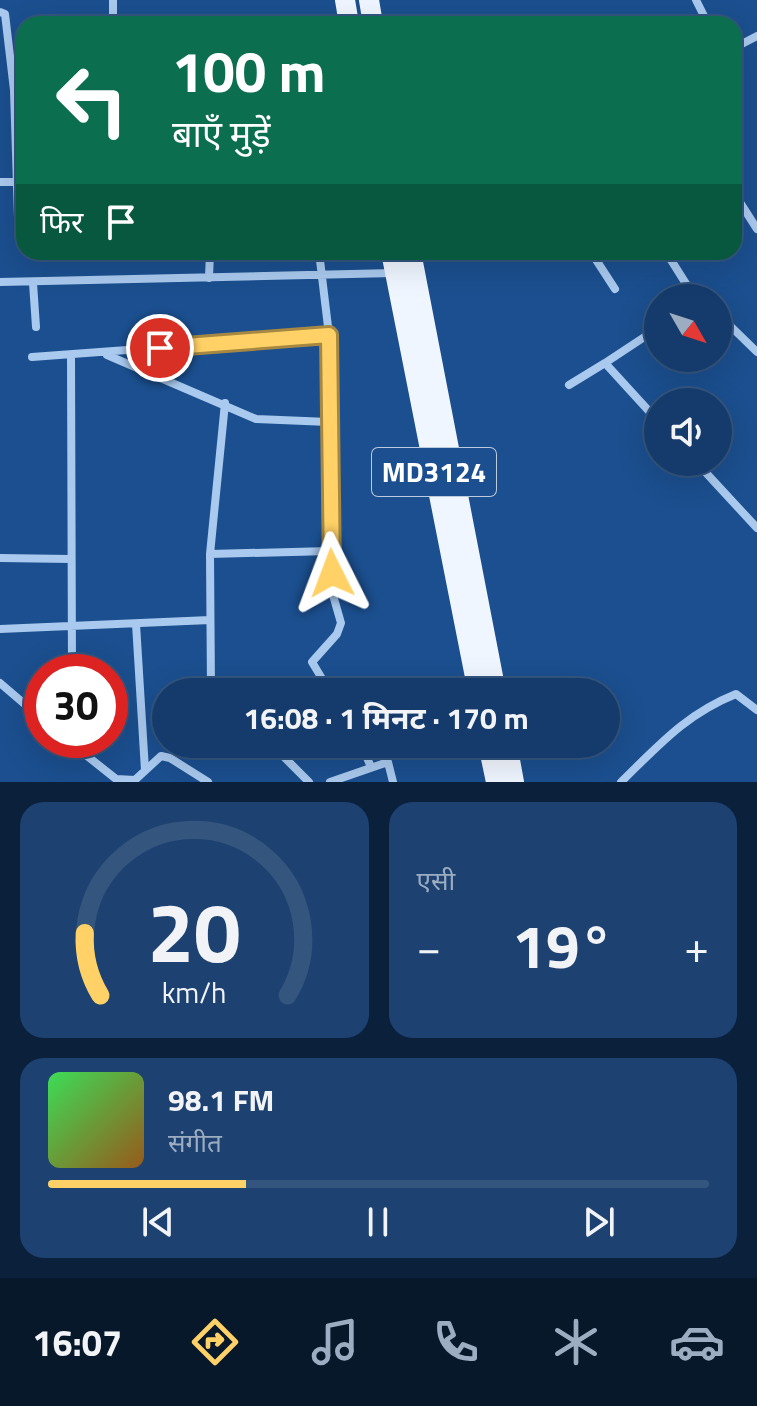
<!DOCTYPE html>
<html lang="hi">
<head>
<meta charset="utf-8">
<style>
  :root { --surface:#143b6b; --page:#1d4271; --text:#f1f3f6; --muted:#9dadc1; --line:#33557e; --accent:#ffd166 }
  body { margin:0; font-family:"Titillium Web","Noto Sans Devanagari",sans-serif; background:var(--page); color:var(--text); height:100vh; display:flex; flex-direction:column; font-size:30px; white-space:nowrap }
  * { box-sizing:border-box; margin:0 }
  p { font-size:26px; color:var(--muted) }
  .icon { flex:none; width:44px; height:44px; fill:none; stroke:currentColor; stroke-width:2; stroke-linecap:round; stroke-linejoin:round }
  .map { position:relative; height:782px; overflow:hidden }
  .sheet { display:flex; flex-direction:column; gap:20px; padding:20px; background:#0b203b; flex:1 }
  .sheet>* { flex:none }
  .guide { position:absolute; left:16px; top:16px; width:726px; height:244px; border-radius:24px; box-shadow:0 8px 32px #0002,0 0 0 2px var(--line); background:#0b6e4f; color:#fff; overflow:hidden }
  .needle { width:52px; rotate:129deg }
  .controls { position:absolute; left:644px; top:284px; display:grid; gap:16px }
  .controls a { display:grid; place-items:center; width:88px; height:88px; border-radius:50%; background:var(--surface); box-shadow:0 8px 32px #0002,0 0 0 2px var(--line); font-size:40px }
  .speed { position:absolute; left:24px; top:654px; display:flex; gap:16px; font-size:40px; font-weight:700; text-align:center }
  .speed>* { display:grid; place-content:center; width:104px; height:104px; border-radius:50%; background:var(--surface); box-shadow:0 8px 32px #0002,0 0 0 2px var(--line); line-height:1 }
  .speed .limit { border:12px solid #d22; background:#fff; color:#111 }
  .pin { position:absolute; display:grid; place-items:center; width:68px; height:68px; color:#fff; margin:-34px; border:4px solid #fff; border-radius:50%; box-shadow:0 2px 8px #0007 }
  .me { position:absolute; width:88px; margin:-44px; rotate:357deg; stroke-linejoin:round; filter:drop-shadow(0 0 6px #0008) }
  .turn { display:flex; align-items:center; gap:28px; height:168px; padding:0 24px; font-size:36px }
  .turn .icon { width:104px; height:104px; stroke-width:2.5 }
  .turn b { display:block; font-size:56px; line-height:68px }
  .then { display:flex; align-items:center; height:76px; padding:0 24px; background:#0003; gap:16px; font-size:30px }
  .big { font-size:60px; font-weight:700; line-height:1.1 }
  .sheet .widget { flex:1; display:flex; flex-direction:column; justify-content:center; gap:12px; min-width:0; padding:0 28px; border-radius:24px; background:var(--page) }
  .sheet .dial { align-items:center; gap:0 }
  .dial svg { height:208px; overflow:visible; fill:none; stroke:var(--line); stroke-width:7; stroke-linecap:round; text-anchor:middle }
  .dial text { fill:var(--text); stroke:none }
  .song { display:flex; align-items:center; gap:24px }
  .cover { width:96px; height:96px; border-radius:12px; background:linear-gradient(135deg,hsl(130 70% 55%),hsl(30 70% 35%)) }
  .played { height:8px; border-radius:4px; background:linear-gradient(90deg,var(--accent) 30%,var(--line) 30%) }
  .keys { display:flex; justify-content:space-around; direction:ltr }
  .heat { display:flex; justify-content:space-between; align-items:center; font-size:44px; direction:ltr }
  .sheet .tiles { flex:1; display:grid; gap:20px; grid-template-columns:1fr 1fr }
  .widget:last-child { grid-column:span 2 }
  .trip { position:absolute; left:152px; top:678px; width:468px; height:80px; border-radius:40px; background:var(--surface); box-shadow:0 8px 32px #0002,0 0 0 2px var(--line); font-weight:700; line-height:80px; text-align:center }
  .tabs { display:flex; height:128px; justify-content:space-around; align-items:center; background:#08182b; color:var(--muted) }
  .tabs .icon { width:56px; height:56px }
  .tabs .current { color:var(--accent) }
  .tabs b { font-size:36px; color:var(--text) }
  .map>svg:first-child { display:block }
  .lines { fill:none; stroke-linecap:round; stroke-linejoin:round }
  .street { stroke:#a9c9ee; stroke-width:8 }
  .primary { stroke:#f0f6ff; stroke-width:20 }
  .route-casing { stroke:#a68842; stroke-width:20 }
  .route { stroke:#ffd166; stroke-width:14 }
  .labels { text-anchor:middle; stroke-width:8; stroke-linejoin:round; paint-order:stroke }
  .shield { fill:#1b4f8f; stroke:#bbcadd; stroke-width:2 }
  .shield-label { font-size:28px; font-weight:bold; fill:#fff }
</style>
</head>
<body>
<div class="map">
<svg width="757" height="782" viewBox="0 0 757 782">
  <rect width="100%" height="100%" fill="#1b4f8f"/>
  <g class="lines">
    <path class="street" d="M 113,0 L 113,24
      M 696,0 L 708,24
      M 0,12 L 5,14 L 14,90 L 18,217
      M 113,23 L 151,21
      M 734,48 L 757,36
      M 0,182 L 17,182
      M 734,193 L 757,229
      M 319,252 L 329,335 L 330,551 L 333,595 L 341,623 L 337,634 L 312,662 L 330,692
      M 505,252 L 507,256
      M 591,252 L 615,289
      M 666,252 L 695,298
      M 209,278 L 210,252
      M 0,282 L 394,273
      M 33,283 L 36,327
      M 718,314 L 757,352
      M 658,328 L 605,363 L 658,421
      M 107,355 L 256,419 L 329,422
      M 71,356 L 72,672
      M 32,357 L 329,335
      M 569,385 L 605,363
      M 696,462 L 757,528
      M 210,554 L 330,551
      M 0,558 L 71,559
      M 136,624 L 145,770
      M 0,629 L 210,620
      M 0,683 L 42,719
      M 211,692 L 210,554 L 225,403
      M 67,740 L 116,779 L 135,780 L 161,756 L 170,758 L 208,782
      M 271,744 L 309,782
      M 361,744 L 371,767
      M 330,782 L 388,762 L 393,782
      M 621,782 C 659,745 686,714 736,694 L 757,710"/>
    <path class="primary" d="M 345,0 L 349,24
      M 369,0 L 373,24
      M 391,252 L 478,692
      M 411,252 L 496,692
      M 488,744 L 496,782
      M 507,744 L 514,782"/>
  </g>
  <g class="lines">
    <g class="route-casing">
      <path id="route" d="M 160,348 L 329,335 L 332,573"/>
    </g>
    <use href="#route" class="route"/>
  </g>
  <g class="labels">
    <rect class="shield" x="372" y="448" width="124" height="48" rx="6"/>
    <g class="shield-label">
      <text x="434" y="482">MD3124</text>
    </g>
  </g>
</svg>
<div class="controls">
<a><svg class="needle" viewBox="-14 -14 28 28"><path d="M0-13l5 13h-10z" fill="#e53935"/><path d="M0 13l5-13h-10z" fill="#9dadc1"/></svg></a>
<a><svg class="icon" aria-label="sound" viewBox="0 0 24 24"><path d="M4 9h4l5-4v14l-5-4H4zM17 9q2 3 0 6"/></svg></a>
</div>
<div class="speed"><div class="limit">30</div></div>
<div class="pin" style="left:160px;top:348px;background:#d93025"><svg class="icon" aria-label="arrive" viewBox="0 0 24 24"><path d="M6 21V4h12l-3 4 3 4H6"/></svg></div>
<svg class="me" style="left:332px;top:573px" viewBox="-20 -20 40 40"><path d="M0-17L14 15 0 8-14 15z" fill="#ffd166" stroke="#fff" stroke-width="4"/></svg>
<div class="trip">16:08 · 1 मिनट · 170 m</div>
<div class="guide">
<div class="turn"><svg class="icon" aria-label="left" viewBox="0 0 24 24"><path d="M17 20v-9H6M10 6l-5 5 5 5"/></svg><div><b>100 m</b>बाएँ मुड़ें</div></div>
<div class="then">फिर<svg class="icon" aria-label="arrive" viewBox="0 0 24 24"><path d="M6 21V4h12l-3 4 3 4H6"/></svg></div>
</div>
</div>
<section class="sheet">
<div class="tiles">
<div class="widget dial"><svg viewBox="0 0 100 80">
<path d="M14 69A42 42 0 1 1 86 69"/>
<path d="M14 69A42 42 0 0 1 8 45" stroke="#ffd166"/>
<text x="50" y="56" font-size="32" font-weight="700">20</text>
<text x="50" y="72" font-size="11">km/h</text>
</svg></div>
<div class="widget"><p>एसी</p>
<div class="heat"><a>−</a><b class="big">19°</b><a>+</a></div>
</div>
<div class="widget">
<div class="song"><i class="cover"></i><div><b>98.1 FM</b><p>संगीत</p></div></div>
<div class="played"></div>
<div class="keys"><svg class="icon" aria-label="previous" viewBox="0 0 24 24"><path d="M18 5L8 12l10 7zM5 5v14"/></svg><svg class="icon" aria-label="pause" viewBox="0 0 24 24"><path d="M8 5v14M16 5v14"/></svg><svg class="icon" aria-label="next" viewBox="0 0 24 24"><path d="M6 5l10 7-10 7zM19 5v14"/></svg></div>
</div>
</div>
</section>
<nav class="tabs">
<b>16:07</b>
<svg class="icon current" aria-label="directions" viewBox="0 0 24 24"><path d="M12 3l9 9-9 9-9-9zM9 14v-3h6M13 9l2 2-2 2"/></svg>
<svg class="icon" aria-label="music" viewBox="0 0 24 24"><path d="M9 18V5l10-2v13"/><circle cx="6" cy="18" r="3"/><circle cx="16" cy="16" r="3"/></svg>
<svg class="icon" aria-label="phone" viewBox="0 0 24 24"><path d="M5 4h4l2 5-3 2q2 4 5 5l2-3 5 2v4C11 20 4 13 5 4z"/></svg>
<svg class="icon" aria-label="climate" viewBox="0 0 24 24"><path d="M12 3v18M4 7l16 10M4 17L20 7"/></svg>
<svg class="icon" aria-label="car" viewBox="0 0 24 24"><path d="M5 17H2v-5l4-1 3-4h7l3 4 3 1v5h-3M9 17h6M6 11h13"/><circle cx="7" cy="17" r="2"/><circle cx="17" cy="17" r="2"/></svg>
</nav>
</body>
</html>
